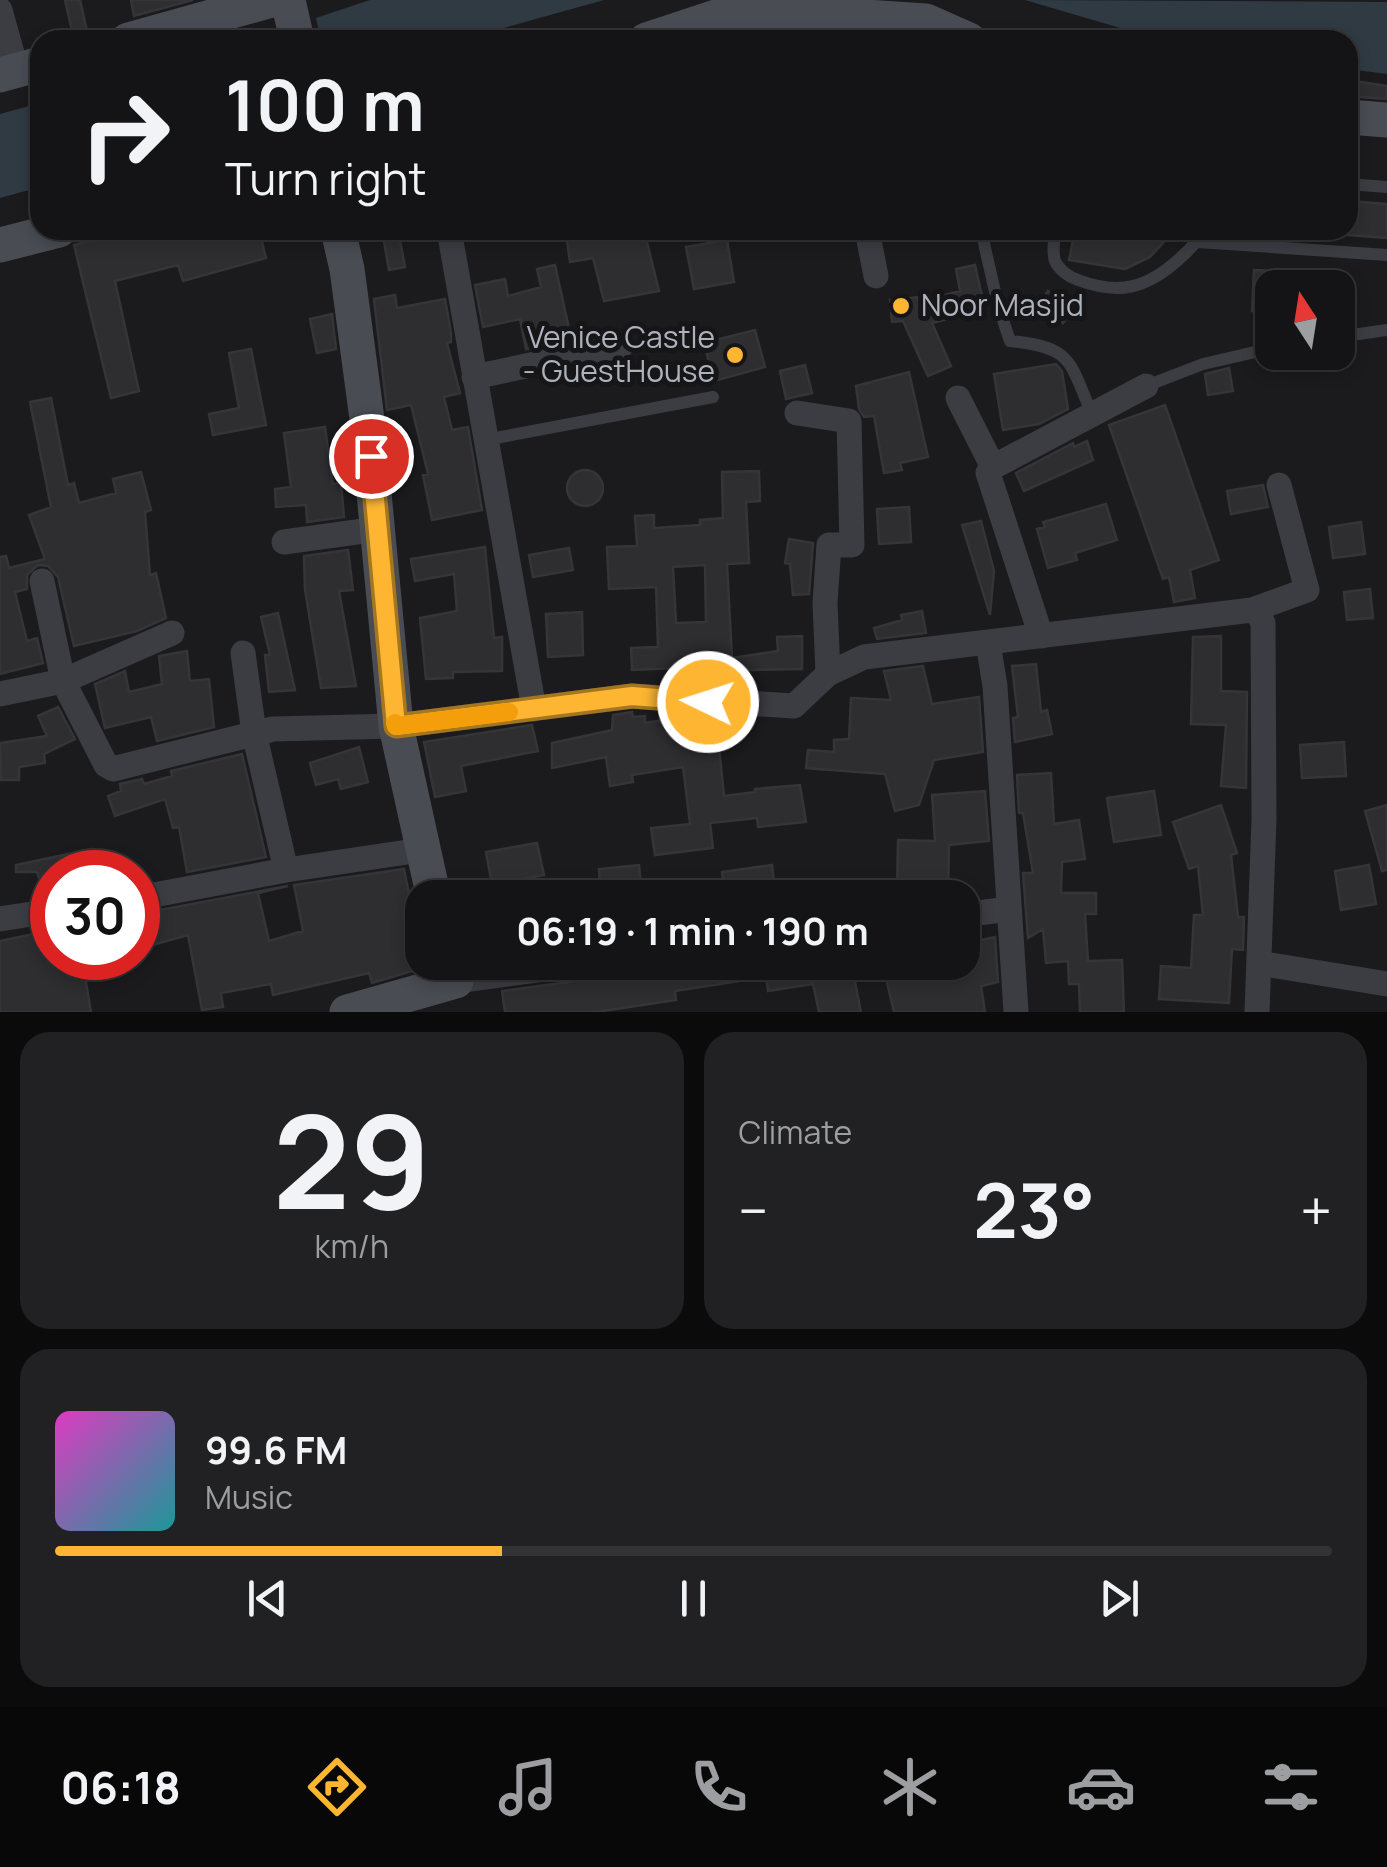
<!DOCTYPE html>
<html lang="en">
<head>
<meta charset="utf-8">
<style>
  :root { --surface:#141416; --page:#212123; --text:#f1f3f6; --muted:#9d9ea1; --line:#333335; --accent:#feb632 }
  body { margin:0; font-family:Manrope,sans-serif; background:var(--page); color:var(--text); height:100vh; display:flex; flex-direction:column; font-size:38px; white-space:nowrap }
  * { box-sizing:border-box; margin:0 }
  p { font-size:32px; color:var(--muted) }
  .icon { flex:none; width:55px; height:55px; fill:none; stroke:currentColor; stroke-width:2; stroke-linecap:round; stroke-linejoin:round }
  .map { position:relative; height:1012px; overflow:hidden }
  .sheet { display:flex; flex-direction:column; gap:20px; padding:20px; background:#0b0b0c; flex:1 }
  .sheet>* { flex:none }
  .banner { position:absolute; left:30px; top:30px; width:1328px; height:210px; border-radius:30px; box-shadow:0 5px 15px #0003,0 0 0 2px var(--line); background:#141416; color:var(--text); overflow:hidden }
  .needle { width:65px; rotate:348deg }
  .fabs { position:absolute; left:1255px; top:270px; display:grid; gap:20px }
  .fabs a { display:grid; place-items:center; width:100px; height:100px; border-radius:20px; background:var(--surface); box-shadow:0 5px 15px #0003,0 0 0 2px var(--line); font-size:50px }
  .speed { position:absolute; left:30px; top:850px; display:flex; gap:20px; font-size:50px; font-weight:700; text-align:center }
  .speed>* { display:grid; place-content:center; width:130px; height:130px; border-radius:50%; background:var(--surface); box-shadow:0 5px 15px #0003,0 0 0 2px var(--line); line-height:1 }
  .speed .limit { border:15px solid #d22; background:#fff; color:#111 }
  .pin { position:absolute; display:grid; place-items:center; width:85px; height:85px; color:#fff; margin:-42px; border:5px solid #fff; border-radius:50%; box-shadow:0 2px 10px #0007 }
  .me { position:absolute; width:110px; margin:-55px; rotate:274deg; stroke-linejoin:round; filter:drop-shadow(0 0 8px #0008) }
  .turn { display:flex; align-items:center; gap:35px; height:210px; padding:0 30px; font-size:45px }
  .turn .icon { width:130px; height:130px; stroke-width:2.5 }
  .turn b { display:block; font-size:70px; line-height:85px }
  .big { font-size:75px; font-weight:700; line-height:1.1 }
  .sheet .card { flex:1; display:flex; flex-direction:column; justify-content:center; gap:15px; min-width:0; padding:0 35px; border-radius:30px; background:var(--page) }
  .sheet .dial { align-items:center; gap:0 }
  .dial b { font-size:130px; line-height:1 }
  .song { display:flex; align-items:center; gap:30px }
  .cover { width:120px; height:120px; border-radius:15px; background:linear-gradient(135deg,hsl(310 70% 55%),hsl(180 70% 35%)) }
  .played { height:10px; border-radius:5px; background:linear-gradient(90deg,var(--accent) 35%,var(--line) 35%) }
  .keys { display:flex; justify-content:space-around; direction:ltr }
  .heat { display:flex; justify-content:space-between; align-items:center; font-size:55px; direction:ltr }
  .sheet .tiles { flex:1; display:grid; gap:20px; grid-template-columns:1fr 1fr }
  .card:last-child { grid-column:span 2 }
  .trip { position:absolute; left:405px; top:880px; width:575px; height:100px; border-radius:30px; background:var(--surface); box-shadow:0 5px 15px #0003,0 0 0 2px var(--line); font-weight:700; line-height:100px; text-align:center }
  .tab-bar { display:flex; height:160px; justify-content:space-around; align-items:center; background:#080809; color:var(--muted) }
  .tab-bar .icon { width:70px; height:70px }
  .tab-bar .active { color:var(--accent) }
  .tab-bar b { font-size:45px; color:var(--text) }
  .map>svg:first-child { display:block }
  .water { fill:#2f3a43 }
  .building { fill:#2e2e31; stroke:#353539; stroke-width:2.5; fill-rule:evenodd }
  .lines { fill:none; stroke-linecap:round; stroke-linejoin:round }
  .service { stroke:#3b3d43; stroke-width:12 }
  .minor { stroke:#3b3d43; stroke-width:25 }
  .secondary { stroke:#494c53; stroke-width:35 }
  .route-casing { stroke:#a57620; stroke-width:25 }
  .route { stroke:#feb632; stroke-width:18 }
  .slow { stroke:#f59e0b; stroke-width:18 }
  .poi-dot { fill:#feb632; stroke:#161618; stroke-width:4 }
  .labels { text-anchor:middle; stroke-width:10; stroke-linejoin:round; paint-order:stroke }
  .poi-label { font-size:30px; fill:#adb2bd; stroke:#161618; text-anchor:start }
</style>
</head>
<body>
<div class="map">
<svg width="1387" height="1012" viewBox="0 0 1387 1012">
  <rect width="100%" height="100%" fill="#1b1b1d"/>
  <path class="water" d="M 370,0 L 604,0 L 461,40 L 304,40 L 320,36 L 316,18 Z
    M 1025,0 L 1387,2 L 1387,74 L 1348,69 L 1348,40 L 1161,40 Z
    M 40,103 L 40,187 L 0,198 L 0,114 Z"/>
  <path class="building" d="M 65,0 L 80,0 L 89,40 L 74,40 Z
    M 131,0 L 193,0 L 134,16 Z
    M 1348,80 L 1387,86 L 1387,99 L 1348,96 Z
    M 1348,201 L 1387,204 L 1387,238 L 1348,235 Z
    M 113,230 L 259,230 L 266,258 L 183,281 L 178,265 L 115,281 L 139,391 L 111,398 L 74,245 L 114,235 Z
    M 382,230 L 398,230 L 405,267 L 389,270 Z
    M 596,230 L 644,230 L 659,291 L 604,301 L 593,258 L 570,262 L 567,241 L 598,235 Z
    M 1075,230 L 1175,230 L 1150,257 L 1125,269 L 1069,260 Z
    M 727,240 L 734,282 L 694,289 L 686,247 Z
    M 555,265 L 570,333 L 546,338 L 547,345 L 526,349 L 520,319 L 483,327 L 475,285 L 505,279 L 508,296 L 541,287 L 537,269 Z
    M 975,265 L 985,309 L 932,323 L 951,366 L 928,376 L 903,321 L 892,322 L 890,300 L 918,297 L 919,302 L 960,291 L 956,269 Z
    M 1254,270 L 1297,272 L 1296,288 L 1272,288 L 1272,312 L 1252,311 Z
    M 1048,291 L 1074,309 L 1063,323 L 1038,305 Z
    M 395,295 L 397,308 L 445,299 L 451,333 L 451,342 L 447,343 L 460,393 L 444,397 L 452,430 L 468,427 L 482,510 L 432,520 L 423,475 L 428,474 L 411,405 L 387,410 L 374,299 Z
    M 332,314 L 336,349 L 317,353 L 310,319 Z
    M 755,330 L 765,367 L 714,381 L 704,343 Z
    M 251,349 L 266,425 L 213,435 L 209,414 L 239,408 L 229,353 Z
    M 1056,364 L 1062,371 L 1068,409 L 1039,424 L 1003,430 L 994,374 Z
    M 805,365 L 812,393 L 786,399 L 780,371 Z
    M 1229,368 L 1233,391 L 1208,395 L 1205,374 Z
    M 909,372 L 928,457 L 900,463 L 902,470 L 884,473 L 874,416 L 864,417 L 859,409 L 856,386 Z
    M 51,398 L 68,485 L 74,483 L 79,503 L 116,493 L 113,479 L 141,472 L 151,510 L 145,512 L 150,575 L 156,573 L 166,618 L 137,631 L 74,646 L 58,577 L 48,566 L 38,565 L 27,575 L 27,589 L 15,592 L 27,641 L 37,638 L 43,663 L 0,674 L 0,557 L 6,556 L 9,568 L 45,559 L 29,515 L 51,507 L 30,402 Z
    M 1165,405 L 1219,560 L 1190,570 L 1195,598 L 1174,602 L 1169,577 L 1163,579 L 1109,425 Z
    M 325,427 L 333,484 L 341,483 L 344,517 L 307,522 L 306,505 L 276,507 L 275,489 L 291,487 L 284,433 Z
    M 1087,441 L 1093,460 L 1024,491 L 1016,473 L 1073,443 L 1074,447 Z
    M567 488a18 18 0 1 1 36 0a18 18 0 1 1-36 0Z
    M 759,471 L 760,501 L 746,502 L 749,563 L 727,564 L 732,658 L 778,651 L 777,637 L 802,636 L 802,669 L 701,671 L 701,667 L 632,670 L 631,648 L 658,647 L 656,587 L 609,589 L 607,547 L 637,546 L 635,516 L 654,515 L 654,528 L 700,525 L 700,520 L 723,518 L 722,472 ZM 705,565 L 706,622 L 676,623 L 673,567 Z
    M 1263,485 L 1268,507 L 1231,514 L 1227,491 Z
    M 1106,504 L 1117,540 L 1075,553 L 1077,560 L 1048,568 L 1037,529 L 1045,527 L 1043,522 Z
    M 909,507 L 911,542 L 879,544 L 877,509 Z
    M 981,521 L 994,571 L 990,615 L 962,525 Z
    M 1361,522 L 1365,554 L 1333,558 L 1329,527 Z
    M 789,539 L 813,543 L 809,594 L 793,595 L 790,564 L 785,563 Z
    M 485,547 L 494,638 L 502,637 L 502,671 L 453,672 L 453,678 L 426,679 L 420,618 L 457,611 L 454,574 L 415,581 L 411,559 Z
    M 569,548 L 573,570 L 533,577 L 529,555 Z
    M 348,550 L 353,590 L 339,591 L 356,686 L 321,688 L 305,590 L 304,556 Z
    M 1370,589 L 1373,618 L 1347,620 L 1344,592 Z
    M 922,611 L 926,633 L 877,639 L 874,628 L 902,620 L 901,615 Z
    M 582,612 L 583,655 L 548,657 L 546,614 Z
    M 278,613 L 295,690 L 269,692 L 265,655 L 270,655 L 261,617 Z
    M 1221,636 L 1221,691 L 1247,692 L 1246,788 L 1221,786 L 1226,725 L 1191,724 L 1193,637 Z
    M 187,651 L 190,681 L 209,679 L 214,727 L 157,741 L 151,717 L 105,728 L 95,684 L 125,671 L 129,692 L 162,684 L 159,656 Z
    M 1036,664 L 1041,712 L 1047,710 L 1052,734 L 1015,742 L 1013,718 L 1018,717 L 1012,666 Z
    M 923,666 L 932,704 L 979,697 L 983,752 L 934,760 L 919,805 L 895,811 L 885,774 L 806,768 L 808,750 L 834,752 L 834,740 L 849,739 L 851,698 L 891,700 L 884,671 Z
    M 58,707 L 75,739 L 44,754 L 45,763 L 19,767 L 19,780 L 1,780 L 0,743 L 47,736 L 38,716 Z
    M 632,712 L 633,717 L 645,716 L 645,723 L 689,716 L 716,717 L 724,796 L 755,792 L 755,789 L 800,785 L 806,822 L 758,827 L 757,818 L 710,823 L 713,848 L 655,855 L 651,828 L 690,824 L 683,767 L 632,775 L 633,782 L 610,786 L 606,757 L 552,768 L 552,743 L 612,730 L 613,715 Z
    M 532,725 L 538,751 L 461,766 L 466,791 L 435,797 L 424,742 Z
    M 1344,742 L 1346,776 L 1302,778 L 1300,745 Z
    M 359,747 L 368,782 L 341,789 L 338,779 L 316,785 L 310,763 Z
    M 242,754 L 266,857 L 187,872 L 179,827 L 173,828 L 165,799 L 115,816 L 108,796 L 121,791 L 120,784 L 142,779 L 144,784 L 172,776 L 171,771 Z
    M 1051,773 L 1054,824 L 1079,820 L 1085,859 L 1062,862 L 1061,893 L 1096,893 L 1096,914 L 1085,914 L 1088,961 L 1122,960 L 1124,1012 L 1080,1012 L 1079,984 L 1069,984 L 1068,961 L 1046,963 L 1043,929 L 1028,938 L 1023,873 L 1033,873 L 1023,813 L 1019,813 L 1017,775 Z
    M 985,791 L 989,841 L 949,845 L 948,894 L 897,893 L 898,840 L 935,841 L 932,795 Z
    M 1154,791 L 1161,835 L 1114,842 L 1107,798 Z
    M 1221,805 L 1237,853 L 1231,855 L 1238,917 L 1244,917 L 1243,950 L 1232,949 L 1229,1003 L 1159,999 L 1161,966 L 1191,968 L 1194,915 L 1203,915 L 1198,866 L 1189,869 L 1173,822 Z
    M 1387,805 L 1387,870 L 1382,871 L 1365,811 Z
    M 537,843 L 544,875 L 492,885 L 486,852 Z
    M 92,849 L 96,872 L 52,872 L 52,895 L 45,896 L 37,872 L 16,872 L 16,865 Z
    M 639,865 L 642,898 L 601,898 L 599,869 Z
    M 772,865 L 776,898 L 725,898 L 722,872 Z
    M 1369,865 L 1376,904 L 1341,910 L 1335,871 Z
    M 404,869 L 414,919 L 422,917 L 422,968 L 372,983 L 369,973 L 273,995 L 271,984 L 221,993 L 223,1007 L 202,1010 L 188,935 L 138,949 L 138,914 L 288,886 L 258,893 L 269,941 L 303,931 L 294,885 Z
    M 52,930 L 52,958 L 82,958 L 91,1012 L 0,1012 L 0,941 Z
    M 995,937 L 998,982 L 981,986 L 985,1012 L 894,1012 L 882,962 L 967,962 L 963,944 Z
    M 659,962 L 671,962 L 671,966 L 697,962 L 800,962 L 801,968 L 820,962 L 851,962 L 861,1012 L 819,1012 L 813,984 L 768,991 L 766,977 L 675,991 L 676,1000 L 597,1012 L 505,1012 L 502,991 L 598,978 L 610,970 Z"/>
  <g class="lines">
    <path class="service" d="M 1348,184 L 1387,187
      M 981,230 L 998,305 L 1010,341 C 1073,347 1069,361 1092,414
      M 1056,230 C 1054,240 1052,251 1055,261 C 1059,270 1069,277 1078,280 C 1118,295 1146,289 1178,260 C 1189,250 1197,244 1201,230
      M 1198,242 L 1387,255
      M 1338,337 L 1387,330
      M 1146,386 L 1203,364 L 1272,348
      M 485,440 L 713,397"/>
    <path class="minor" d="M 0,10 L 17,71
      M 792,12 L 798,40
      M 449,230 L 534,709
      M 867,230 L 876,276
      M 474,377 L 621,346
      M 958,398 L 993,467
      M 797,413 L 849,421 L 852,545 L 829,545 L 825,603 L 828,674
      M 284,542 L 378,529
      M 42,581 L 63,681 L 106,765 L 113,769 L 273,729 L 396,726 L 633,696 L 794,706 L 828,674 L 864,657 L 1252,610 L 1258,613 L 1263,623 L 1264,819 L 1257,1012
      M 1252,610 L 1307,590 L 1279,485
      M 1041,636 L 988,473 L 993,467 L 1146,386
      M 988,643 L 995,686 L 1016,1012
      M 243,653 L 254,733 L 286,870
      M 0,694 L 63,681 L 172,633
      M 138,898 L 286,870 L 421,850
      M 962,915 L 1009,909
      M 0,919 L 52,911
      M 1259,963 L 1387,984
      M 456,981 L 596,962"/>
    <path class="secondary" d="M 288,0 L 297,40
      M 128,40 L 272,0
      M 646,40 L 731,12 L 775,11 L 926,21 L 969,40
      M 0,75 L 40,64
      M 1348,117 L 1387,120
      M 338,230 L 347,269 L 367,419 L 396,726 L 434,898
      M 0,245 L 59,230
      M 347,1012 L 456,981"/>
  </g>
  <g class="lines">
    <g class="route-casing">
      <path id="route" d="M 371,456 L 396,726 L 632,696 L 708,702"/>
    </g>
    <use href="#route" class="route"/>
    <path class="slow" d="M 395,723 L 396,726 L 509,712"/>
  </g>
  <g class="poi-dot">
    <circle cx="901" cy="306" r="10"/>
    <circle cx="735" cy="355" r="10"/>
  </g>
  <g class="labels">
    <g class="poi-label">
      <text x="921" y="316">Noor Masjid</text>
      <text x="715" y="348" text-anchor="end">Venice Castle<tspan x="715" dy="34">- GuestHouse</tspan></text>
    </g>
  </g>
</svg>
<div class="fabs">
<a><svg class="needle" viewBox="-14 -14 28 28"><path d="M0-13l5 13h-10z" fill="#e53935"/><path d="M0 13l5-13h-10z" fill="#9d9ea1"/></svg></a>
</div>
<div class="speed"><div class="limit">30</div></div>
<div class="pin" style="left:371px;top:456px;background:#d93025"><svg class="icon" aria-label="arrive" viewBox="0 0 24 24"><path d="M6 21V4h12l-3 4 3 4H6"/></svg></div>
<svg class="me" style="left:708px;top:702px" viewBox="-20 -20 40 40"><circle r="17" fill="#feb632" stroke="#fff" stroke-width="3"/><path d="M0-11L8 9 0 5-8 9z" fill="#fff"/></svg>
<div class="trip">06:19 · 1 min · 190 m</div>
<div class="banner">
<div class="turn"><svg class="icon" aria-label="right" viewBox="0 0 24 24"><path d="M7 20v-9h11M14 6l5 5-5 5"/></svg><div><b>100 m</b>Turn right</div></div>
</div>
</div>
<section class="sheet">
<div class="tiles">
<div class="card dial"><b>29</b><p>km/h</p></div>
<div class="card"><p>Climate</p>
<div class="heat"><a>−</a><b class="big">23°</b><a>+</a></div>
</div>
<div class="card">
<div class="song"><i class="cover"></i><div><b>99.6 FM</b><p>Music</p></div></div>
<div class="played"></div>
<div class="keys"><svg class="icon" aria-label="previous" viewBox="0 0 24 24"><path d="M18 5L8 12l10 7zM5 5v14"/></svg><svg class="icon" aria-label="pause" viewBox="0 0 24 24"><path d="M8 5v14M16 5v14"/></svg><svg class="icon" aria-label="next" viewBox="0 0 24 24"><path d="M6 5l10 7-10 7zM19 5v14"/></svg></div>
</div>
</div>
</section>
<nav class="tab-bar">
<b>06:18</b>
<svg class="icon active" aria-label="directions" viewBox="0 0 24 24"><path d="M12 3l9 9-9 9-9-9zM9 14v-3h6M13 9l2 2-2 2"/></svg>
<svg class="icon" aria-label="music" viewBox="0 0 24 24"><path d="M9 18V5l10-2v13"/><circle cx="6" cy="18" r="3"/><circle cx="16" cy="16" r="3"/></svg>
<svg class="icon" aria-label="phone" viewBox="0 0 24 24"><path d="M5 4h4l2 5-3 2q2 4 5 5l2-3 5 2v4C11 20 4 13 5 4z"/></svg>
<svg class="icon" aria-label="climate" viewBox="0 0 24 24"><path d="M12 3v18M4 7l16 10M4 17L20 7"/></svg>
<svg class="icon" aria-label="car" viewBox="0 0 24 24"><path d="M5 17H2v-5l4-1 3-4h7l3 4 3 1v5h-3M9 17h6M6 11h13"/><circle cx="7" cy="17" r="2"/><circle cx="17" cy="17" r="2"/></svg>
<svg class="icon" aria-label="filters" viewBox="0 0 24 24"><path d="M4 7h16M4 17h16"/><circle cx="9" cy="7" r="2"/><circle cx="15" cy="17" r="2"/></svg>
</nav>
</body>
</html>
